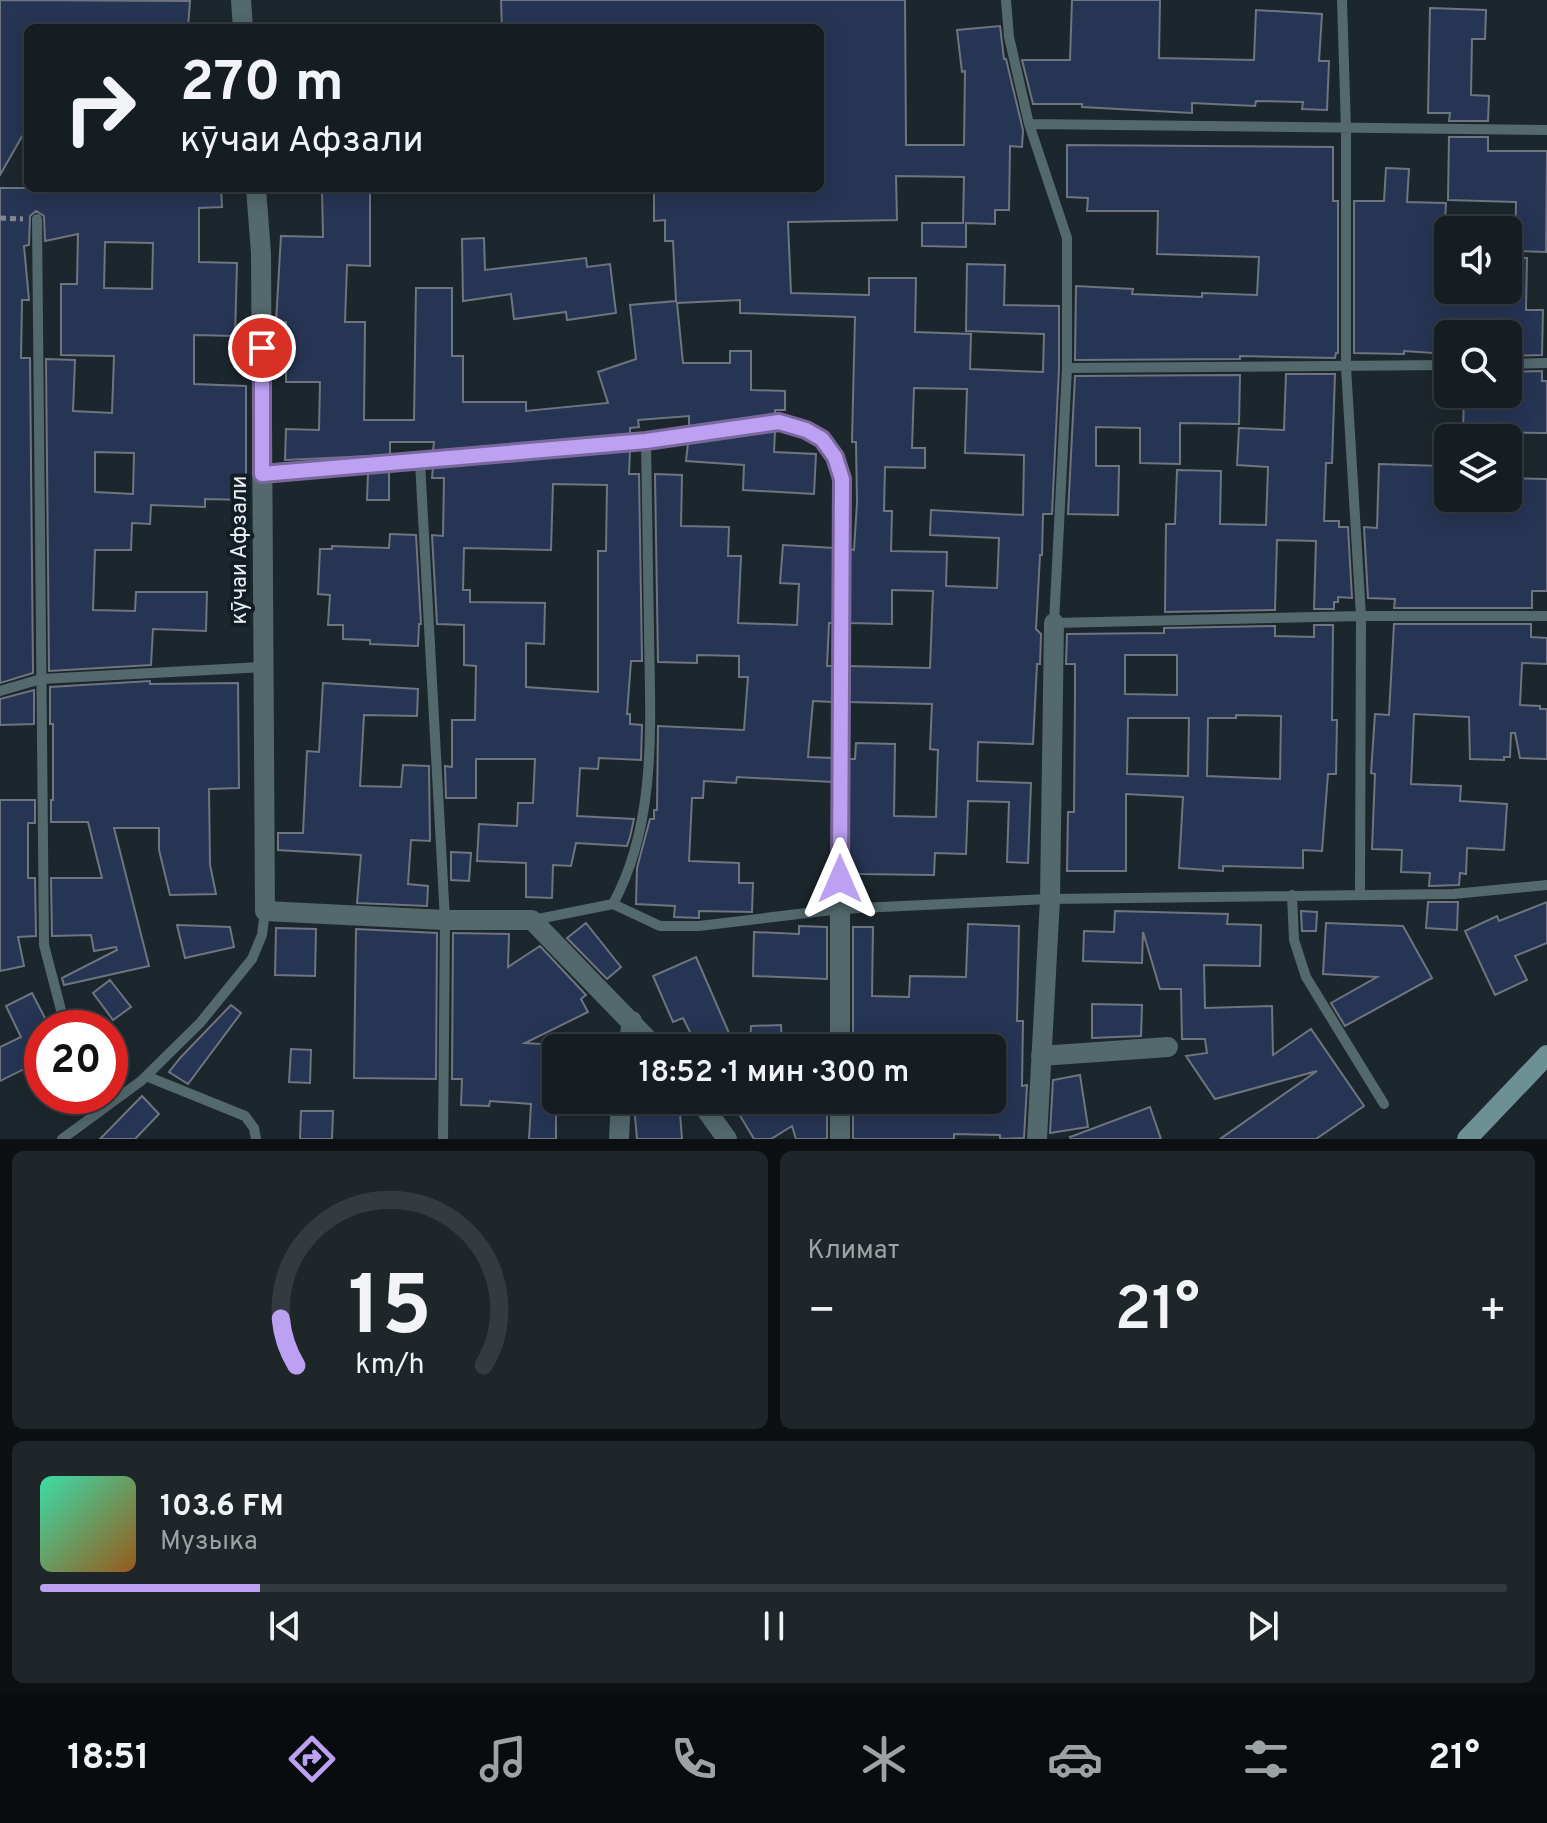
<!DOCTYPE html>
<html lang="ru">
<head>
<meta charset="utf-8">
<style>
  :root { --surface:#151d22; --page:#1e262a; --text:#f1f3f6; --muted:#9da2a5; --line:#343b40; --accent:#bca0f2 }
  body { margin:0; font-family:Overpass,sans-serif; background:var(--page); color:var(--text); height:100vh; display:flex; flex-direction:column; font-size:30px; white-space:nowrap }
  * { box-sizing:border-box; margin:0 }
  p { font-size:26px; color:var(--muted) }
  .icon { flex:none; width:44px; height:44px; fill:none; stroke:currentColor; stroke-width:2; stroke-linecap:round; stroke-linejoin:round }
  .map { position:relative; height:1139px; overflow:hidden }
  .panel { display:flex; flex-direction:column; gap:12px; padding:12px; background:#0c1013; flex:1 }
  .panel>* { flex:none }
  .top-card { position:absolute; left:24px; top:24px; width:800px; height:168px; border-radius:12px; box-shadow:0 4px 20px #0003,0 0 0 2px var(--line); background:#151d22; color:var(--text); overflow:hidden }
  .tools { position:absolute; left:1434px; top:216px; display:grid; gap:16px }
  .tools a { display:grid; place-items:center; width:88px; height:88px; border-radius:12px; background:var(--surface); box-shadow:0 4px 20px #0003,0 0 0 2px var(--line); font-size:40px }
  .speed { position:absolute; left:24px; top:1010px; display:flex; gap:16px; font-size:40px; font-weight:700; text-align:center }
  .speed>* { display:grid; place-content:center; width:104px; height:104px; border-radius:50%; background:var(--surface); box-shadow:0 4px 20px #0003,0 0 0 2px var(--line); line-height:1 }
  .speed .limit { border:12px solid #d22; background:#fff; color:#111 }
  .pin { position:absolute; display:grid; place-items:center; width:68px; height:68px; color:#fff; margin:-34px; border:4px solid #fff; border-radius:50%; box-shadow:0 2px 8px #0007 }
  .me { position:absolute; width:88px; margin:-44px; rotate:0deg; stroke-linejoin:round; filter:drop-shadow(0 0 6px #0008) }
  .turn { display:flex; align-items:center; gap:28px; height:168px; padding:0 24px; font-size:36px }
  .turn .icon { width:104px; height:104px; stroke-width:2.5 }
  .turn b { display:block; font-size:56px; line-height:68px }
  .big { font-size:60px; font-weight:600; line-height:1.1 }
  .panel .card { flex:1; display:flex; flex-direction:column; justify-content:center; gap:12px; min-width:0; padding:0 28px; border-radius:12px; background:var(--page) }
  .panel .dial { align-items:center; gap:0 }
  .dial svg { height:208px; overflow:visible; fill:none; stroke:var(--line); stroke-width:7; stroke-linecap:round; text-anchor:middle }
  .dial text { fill:var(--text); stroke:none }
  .song { display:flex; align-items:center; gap:24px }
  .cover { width:96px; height:96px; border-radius:12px; background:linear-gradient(135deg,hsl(160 70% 55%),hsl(30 70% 35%)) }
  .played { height:8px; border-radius:4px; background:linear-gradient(90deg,var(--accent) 15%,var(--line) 15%) }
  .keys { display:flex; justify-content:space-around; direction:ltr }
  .heat { display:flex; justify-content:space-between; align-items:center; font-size:44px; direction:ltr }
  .panel .tiles { flex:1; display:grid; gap:12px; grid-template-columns:1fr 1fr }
  .card:last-child { grid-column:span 2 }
  .trip { position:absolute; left:542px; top:1034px; width:464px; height:80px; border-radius:12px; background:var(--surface); box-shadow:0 4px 20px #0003,0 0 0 2px var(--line); font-weight:600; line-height:80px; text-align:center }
  .tab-bar { display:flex; height:128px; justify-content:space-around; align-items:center; background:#080c0e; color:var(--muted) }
  .tab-bar .icon { width:56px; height:56px }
  .tab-bar .on { color:var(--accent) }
  .tab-bar b { font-size:36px; color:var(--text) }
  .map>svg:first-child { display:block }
  .building { fill:#263554; stroke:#6e7480; stroke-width:2; fill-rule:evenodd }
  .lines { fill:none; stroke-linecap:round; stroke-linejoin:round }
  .path { stroke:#80898e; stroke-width:5; stroke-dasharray:6 4; stroke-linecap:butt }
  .lane { stroke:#53696c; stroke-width:10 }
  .street { stroke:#53696c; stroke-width:20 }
  .secondary { stroke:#6c9094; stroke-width:20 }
  .route-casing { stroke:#7a689d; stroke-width:20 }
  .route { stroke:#bca0f2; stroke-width:14 }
  .labels { text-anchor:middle; stroke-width:8; stroke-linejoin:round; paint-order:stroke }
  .street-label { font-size:22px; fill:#e8eff3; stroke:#121d24 }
</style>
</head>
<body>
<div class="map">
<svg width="1547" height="1139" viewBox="0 0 1547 1139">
  <rect width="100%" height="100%" fill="#1c272d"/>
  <path class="building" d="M 0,0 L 190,1 L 188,28 L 28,28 L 28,126 L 0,175 Z
    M 501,0 L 905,0 L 906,145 L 964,145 L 965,71 L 962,72 L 957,30 L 1000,26 L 1004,59 L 1006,59 L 1023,130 L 1022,147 L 1010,146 L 1009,210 L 995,210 L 995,224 L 966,223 L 966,247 L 922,246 L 922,223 L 963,223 L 964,177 L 896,176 L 897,220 L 788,222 L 791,293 L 869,295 L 869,278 L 916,278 L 915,332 L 971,334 L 970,369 L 1043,372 L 1044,334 L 966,331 L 967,264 L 1005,265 L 1004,305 L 1059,306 L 1059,368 L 1052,514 L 1043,514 L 1042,555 L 1040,555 L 1036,629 L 1041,634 L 1040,664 L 1037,664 L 1033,744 L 978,742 L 977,781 L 1031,783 L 1028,863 L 1007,862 L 1009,802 L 968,801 L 966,854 L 935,853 L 934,875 L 858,874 L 848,863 L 849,759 L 855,759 L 856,743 L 895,744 L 894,816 L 936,817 L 938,750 L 930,749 L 932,704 L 849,702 L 849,666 L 930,668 L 933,591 L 892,590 L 892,624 L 849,623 L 850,549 L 854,550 L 857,503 L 856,442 L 852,442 L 855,317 L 740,313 L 740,300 L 677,303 L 683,363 L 730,363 L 730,351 L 751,351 L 751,390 L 785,391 L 785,410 L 775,410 L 775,415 L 689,427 L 689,416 L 638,420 L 639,427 L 630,428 L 630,434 L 433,451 L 434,442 L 390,442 L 390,455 L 285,460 L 286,429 L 319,430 L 320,382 L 286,382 L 286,322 L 276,322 L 281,236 L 323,237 L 322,188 L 370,188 L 370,266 L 347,265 L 345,322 L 365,322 L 364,420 L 414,420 L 416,288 L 452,288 L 452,356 L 463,356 L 463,402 L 526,402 L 526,411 L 608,403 L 598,372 L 636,359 L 630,305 L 676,301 L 673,241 L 665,241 L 665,220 L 654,221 L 654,188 L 820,188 L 820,28 L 502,28 ZM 914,388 L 967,389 L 965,453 L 1024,455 L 1023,515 L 931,510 L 930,535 L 999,538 L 997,588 L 946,586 L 947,552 L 891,551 L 892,511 L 884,511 L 885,467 L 925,468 L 925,448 L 912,448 Z
    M 1072,0 L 1160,0 L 1159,58 L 1254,60 L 1256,10 L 1322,14 L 1319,61 L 1329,61 L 1327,110 L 1302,109 L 1303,102 L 1256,101 L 1255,106 L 1192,103 L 1192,113 L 1082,107 L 1082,104 L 1033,104 L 1022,60 L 1070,60 Z
    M 1430,8 L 1486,10 L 1485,39 L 1472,39 L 1471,95 L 1489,96 L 1488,121 L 1449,121 L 1450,113 L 1428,113 Z
    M 1449,137 L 1488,137 L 1488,151 L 1547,151 L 1546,252 L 1515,251 L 1516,202 L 1448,200 Z
    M 1067,145 L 1333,147 L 1333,201 L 1338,201 L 1338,353 L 1336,353 L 1335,358 L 1240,356 L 1240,359 L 1075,360 L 1076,286 L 1133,289 L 1132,294 L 1202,297 L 1202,293 L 1257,295 L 1259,257 L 1157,254 L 1158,211 L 1087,211 L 1088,198 L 1067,197 Z
    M 1386,168 L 1409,169 L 1407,202 L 1446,203 L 1443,256 L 1448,256 L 1448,290 L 1508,290 L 1508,257 L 1527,258 L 1526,310 L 1543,310 L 1542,355 L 1508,356 L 1508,334 L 1448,334 L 1448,354 L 1404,351 L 1404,354 L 1354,353 L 1354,201 L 1384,201 Z
    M 0,188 L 221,188 L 222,207 L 199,208 L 199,262 L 237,263 L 235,336 L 194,335 L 194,384 L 246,386 L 246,500 L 205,499 L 205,507 L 151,505 L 150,524 L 132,523 L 131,550 L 95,550 L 93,610 L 135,611 L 136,592 L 207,592 L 206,631 L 153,629 L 151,665 L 49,671 L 46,359 L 75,360 L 73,411 L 112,413 L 114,356 L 61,355 L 61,284 L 77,284 L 78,234 L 45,241 L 44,216 L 36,211 L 30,216 L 29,245 L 24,246 L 29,300 L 22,300 L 21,358 L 30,358 L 33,673 L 0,683 ZM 105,242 L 153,243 L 152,289 L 104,288 ZM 95,452 L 134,453 L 133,494 L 95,492 Z
    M 484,238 L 485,270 L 586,258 L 587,267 L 610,264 L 616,313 L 567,320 L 566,312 L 514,319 L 511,294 L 463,301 L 462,239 Z
    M 1542,371 L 1542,381 L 1547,381 L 1547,433 L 1463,432 L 1464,394 L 1508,394 L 1508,372 Z
    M 1286,374 L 1335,374 L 1332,463 L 1326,463 L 1324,521 L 1339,521 L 1339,527 L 1348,527 L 1352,598 L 1338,597 L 1338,602 L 1334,602 L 1334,609 L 1314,609 L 1316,541 L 1277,540 L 1275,610 L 1165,612 L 1166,524 L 1175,524 L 1177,470 L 1221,471 L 1220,524 L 1266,525 L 1268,467 L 1237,465 L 1239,428 L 1284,430 Z
    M 1240,375 L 1239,424 L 1180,423 L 1180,464 L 1140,463 L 1140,428 L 1096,427 L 1096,466 L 1119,466 L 1118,515 L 1068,514 L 1075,376 Z
    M 775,431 L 774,452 L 816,454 L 814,494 L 743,490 L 744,465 L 686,461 L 688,443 Z
    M 630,450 L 629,474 L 639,474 L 642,661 L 631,661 L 627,714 L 630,714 L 630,724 L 642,725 L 641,760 L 599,758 L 598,769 L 580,768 L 577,816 L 634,819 L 630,837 L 627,846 L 576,843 L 571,866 L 553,865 L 552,898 L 526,897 L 526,863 L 477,861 L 479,824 L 517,826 L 518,803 L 533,803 L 535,759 L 476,759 L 476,798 L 446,798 L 445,766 L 452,767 L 452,720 L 475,720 L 476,666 L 464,665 L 464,625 L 437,624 L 432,535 L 443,536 L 444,478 L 432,478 L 433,467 ZM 553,484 L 607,485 L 606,551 L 598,551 L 598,692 L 526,687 L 526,643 L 544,644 L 545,603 L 470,602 L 470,590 L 463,590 L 464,548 L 551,550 Z
    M 1379,464 L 1442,466 L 1440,498 L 1508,498 L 1508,478 L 1547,479 L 1547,591 L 1532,591 L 1532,608 L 1394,608 L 1395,599 L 1368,598 L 1364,527 L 1377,528 Z
    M 389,471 L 389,500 L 367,500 L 368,473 Z
    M 655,474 L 682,475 L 681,526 L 729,527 L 728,556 L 741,556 L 738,623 L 797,625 L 799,584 L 780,583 L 783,545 L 834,548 L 833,623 L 829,623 L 827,666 L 833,666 L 833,702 L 813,701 L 808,757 L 833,758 L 833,782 L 737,777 L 736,783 L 704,781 L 703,798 L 692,798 L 689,861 L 739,863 L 739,883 L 753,883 L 752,912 L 699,911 L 699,918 L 674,917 L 675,906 L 636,904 L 637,868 L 650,819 L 654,819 L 654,810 L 657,810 L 658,726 L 744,730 L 748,677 L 739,677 L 739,656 L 697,655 L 697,663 L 658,662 Z
    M 390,534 L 416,535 L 421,624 L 419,624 L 418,646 L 370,644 L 370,640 L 343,639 L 343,625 L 328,625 L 330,595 L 318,594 L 320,549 L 332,549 L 332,546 L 389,548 Z
    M 1394,624 L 1531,624 L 1531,637 L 1547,638 L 1547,664 L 1522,663 L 1520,705 L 1540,706 L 1540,709 L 1547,709 L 1547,759 L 1520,758 L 1515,733 L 1511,733 L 1510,757 L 1504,757 L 1504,760 L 1470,759 L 1469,717 L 1414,714 L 1411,784 L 1461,786 L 1460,801 L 1507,804 L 1504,850 L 1467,848 L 1466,874 L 1460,873 L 1459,885 L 1429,886 L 1430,873 L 1401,872 L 1402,850 L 1372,849 L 1375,774 L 1371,773 L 1375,714 L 1389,715 Z
    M 1314,625 L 1333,625 L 1332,720 L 1337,720 L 1336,774 L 1328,774 L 1322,851 L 1303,850 L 1303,868 L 1223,866 L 1223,871 L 1179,868 L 1183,797 L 1126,794 L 1126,871 L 1067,871 L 1068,812 L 1074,812 L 1075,693 L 1075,664 L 1066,664 L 1067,634 L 1164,633 L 1164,628 L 1275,626 L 1275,636 L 1314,637 ZM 1125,655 L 1177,655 L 1177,695 L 1125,694 ZM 1236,715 L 1281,716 L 1280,779 L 1207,776 L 1208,718 L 1236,718 ZM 1128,718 L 1189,718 L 1188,776 L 1127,774 Z
    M 150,681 L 150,684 L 238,683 L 239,788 L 209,789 L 210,865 L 216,894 L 170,895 L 159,850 L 159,828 L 114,828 L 149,966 L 64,985 L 62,978 L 117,950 L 116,947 L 94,951 L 91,935 L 52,936 L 51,878 L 102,878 L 88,822 L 51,822 L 51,800 L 53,800 L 53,724 L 50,724 L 50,687 Z
    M 323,683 L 418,689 L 417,716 L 364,715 L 360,786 L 401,787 L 403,765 L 429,766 L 430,841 L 411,840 L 408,884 L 428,886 L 427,906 L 357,903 L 361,855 L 278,850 L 278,833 L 303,833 L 307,751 L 319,752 Z
    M 34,690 L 34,724 L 0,725 L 0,699 Z
    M 0,800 L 35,800 L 35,823 L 28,823 L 28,878 L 35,878 L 36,936 L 18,937 L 24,966 L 0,971 Z
    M 451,852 L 471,853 L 469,881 L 451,880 Z
    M 1428,902 L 1458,902 L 1457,930 L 1426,928 Z
    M 1547,902 L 1547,943 L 1515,956 L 1527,980 L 1495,995 L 1465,931 L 1497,916 L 1499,921 Z
    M 1115,911 L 1228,914 L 1227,924 L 1261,925 L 1260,966 L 1204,965 L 1205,1008 L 1272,1006 L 1273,1055 L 1311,1029 L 1364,1106 L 1316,1139 L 1220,1139 L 1317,1071 L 1215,1099 L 1186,1056 L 1207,1053 L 1205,1039 L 1182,1039 L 1181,989 L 1160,989 L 1143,932 L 1142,963 L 1083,961 L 1084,931 L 1114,932 Z
    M 1301,911 L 1317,912 L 1316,931 L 1302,931 Z
    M 586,923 L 621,967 L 607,979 L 567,938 Z
    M 1326,923 L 1403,926 L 1432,978 L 1345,1026 L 1331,1003 L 1377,977 L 1323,974 Z
    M 968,924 L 1019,926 L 1017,1021 L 1023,1021 L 1022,1086 L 1027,1085 L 1024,1138 L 1000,1139 L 1000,1135 L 954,1134 L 954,1139 L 853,1139 L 853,1100 L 881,1100 L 881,1105 L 928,1106 L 928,1100 L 992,1100 L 992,1048 L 853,1048 L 853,927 L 873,927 L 872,996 L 909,997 L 910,976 L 966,977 Z
    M 177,925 L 230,927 L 234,947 L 185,958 Z
    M 799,926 L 827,927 L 827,979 L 753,976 L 754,932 L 799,934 Z
    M 276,928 L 316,929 L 315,976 L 275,975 Z
    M 356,929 L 437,933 L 436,1079 L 354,1078 Z
    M 453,933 L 509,934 L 508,967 L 540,946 L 586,995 L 581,999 L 588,1012 L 525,1043 L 556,1045 L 556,1139 L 529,1139 L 531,1104 L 490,1101 L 489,1106 L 461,1105 L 462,1079 L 452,1079 Z
    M 696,957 L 729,1033 L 736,1048 L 698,1048 L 683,1018 L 673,1022 L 653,976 Z
    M 110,980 L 131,1007 L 113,1020 L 93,993 Z
    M 32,993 L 47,1022 L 42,1024 L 42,1080 L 34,1064 L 0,1081 L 0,1047 L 21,1037 L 6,1006 Z
    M 1092,1004 L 1142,1005 L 1141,1036 L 1092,1038 Z
    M 231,1005 L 241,1013 L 188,1084 L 169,1072 L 181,1057 Z
    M 781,1025 L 782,1048 L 750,1048 L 751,1026 Z
    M 291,1049 L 311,1050 L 310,1083 L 289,1082 Z
    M 1080,1075 L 1088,1127 L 1050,1133 L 1053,1080 Z
    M 142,1096 L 159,1114 L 135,1139 L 100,1139 Z
    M 679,1100 L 682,1139 L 637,1139 L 634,1105 Z
    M 747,1100 L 827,1100 L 827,1139 L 796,1139 L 792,1126 L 771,1139 L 754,1139 L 736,1109 Z
    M 1150,1107 L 1161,1139 L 1071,1139 L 1070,1137 Z
    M 301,1111 L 333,1111 L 332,1139 L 300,1139 Z"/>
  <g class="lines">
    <path class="path" d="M 0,218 L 23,219"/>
    <path class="lane" d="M 1006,0 L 1009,37 L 1029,124 L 1067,238 L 1067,368 L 1054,623 L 1361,616 L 1547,616
      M 1342,0 L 1346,129 L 1346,367 L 1361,616 L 1360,894
      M 1029,124 L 1547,130
      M 37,219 L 44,945 L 61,1010 L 71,1028
      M 1508,364 L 1547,363
      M 1067,368 L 1448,365
      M 420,462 L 445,920 L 443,1139
      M 262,474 L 646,441 L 779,422 L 806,430 L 822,439 L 835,457 L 842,479 L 840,909
      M 0,691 L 41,679 L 263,667
      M 1292,895 L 1294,940 L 1306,977 L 1384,1104
      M 613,904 C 658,821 650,721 649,630 C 648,567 647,504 646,441
      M 533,920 L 613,904 L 660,926 L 699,926 L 840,909 L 1050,899 L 1453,894 L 1547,885
      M 146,1076 L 245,1116 L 254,1128 L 256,1139
      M 62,1139 L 141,1081 L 200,1023 L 252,959 L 262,935 L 265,911"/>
    <path class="street" d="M 241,0 L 243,28
      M 256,188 L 261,253 L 265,911 L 445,920 L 532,920 L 656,1048
      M 840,909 L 840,1048
      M 628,1048 L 632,1021
      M 1041,1056 L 1168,1047
      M 699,1100 L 727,1139
      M 840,1100 L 840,1139
      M 619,1139 L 621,1100
      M 1037,1139 L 1050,899 L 1054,623"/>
    <path class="secondary" d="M 1467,1139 L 1547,1055"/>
  </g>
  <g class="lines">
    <g class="route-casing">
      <path id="route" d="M 262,348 L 262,474 L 646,441 L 779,422 L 806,430 L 822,439 L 835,457 L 842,479 L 840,879"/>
    </g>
    <use href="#route" class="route"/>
  </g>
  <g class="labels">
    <g class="street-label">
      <text transform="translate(238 550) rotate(-90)" y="8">кӯчаи Афзали</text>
    </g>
  </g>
</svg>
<div class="tools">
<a><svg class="icon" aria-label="sound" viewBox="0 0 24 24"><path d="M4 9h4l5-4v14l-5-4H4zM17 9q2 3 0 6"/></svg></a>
<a><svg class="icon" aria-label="search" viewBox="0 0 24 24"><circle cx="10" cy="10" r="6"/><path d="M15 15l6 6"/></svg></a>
<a><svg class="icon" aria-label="layers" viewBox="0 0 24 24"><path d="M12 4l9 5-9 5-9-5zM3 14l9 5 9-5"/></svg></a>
</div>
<div class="speed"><div class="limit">20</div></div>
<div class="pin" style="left:262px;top:348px;background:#d93025"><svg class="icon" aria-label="arrive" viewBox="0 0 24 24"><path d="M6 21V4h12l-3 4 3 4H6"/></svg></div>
<svg class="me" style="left:840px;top:879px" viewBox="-20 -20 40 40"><path d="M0-17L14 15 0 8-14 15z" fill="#bca0f2" stroke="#fff" stroke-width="4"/></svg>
<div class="trip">18:52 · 1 мин · 300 m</div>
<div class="top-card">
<div class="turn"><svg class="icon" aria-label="right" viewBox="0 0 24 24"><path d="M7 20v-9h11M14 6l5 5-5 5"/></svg><div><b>270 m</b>кӯчаи Афзали</div></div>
</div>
</div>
<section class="panel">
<div class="tiles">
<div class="card dial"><svg viewBox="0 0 100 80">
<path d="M14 69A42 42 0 1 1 86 69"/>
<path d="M14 69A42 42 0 0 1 8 51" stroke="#bca0f2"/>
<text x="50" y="56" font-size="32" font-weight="700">15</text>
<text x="50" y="72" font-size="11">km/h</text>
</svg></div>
<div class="card"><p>Климат</p>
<div class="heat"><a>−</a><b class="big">21°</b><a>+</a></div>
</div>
<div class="card">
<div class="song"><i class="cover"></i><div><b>103.6 FM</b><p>Музыка</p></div></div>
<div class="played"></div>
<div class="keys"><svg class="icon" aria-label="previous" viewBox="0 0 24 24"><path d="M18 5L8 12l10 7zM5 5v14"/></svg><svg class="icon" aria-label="pause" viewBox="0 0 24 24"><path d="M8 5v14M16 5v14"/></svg><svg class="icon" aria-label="next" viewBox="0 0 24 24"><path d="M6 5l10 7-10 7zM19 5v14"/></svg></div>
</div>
</div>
</section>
<nav class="tab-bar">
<b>18:51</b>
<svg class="icon on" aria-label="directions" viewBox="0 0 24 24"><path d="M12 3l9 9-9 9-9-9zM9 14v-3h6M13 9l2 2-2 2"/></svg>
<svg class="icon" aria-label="music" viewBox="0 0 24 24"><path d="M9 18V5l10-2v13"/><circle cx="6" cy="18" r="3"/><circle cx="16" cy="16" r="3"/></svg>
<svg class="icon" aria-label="phone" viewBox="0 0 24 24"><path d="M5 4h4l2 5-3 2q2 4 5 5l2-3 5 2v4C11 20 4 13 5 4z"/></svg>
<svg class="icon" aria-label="climate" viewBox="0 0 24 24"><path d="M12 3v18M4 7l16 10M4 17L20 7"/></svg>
<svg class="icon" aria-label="car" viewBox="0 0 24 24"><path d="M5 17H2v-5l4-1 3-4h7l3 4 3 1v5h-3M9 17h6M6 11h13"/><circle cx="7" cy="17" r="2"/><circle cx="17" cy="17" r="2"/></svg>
<svg class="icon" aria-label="filters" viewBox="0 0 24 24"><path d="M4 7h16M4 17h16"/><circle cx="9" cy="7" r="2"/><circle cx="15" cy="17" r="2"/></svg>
<b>21°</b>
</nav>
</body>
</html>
